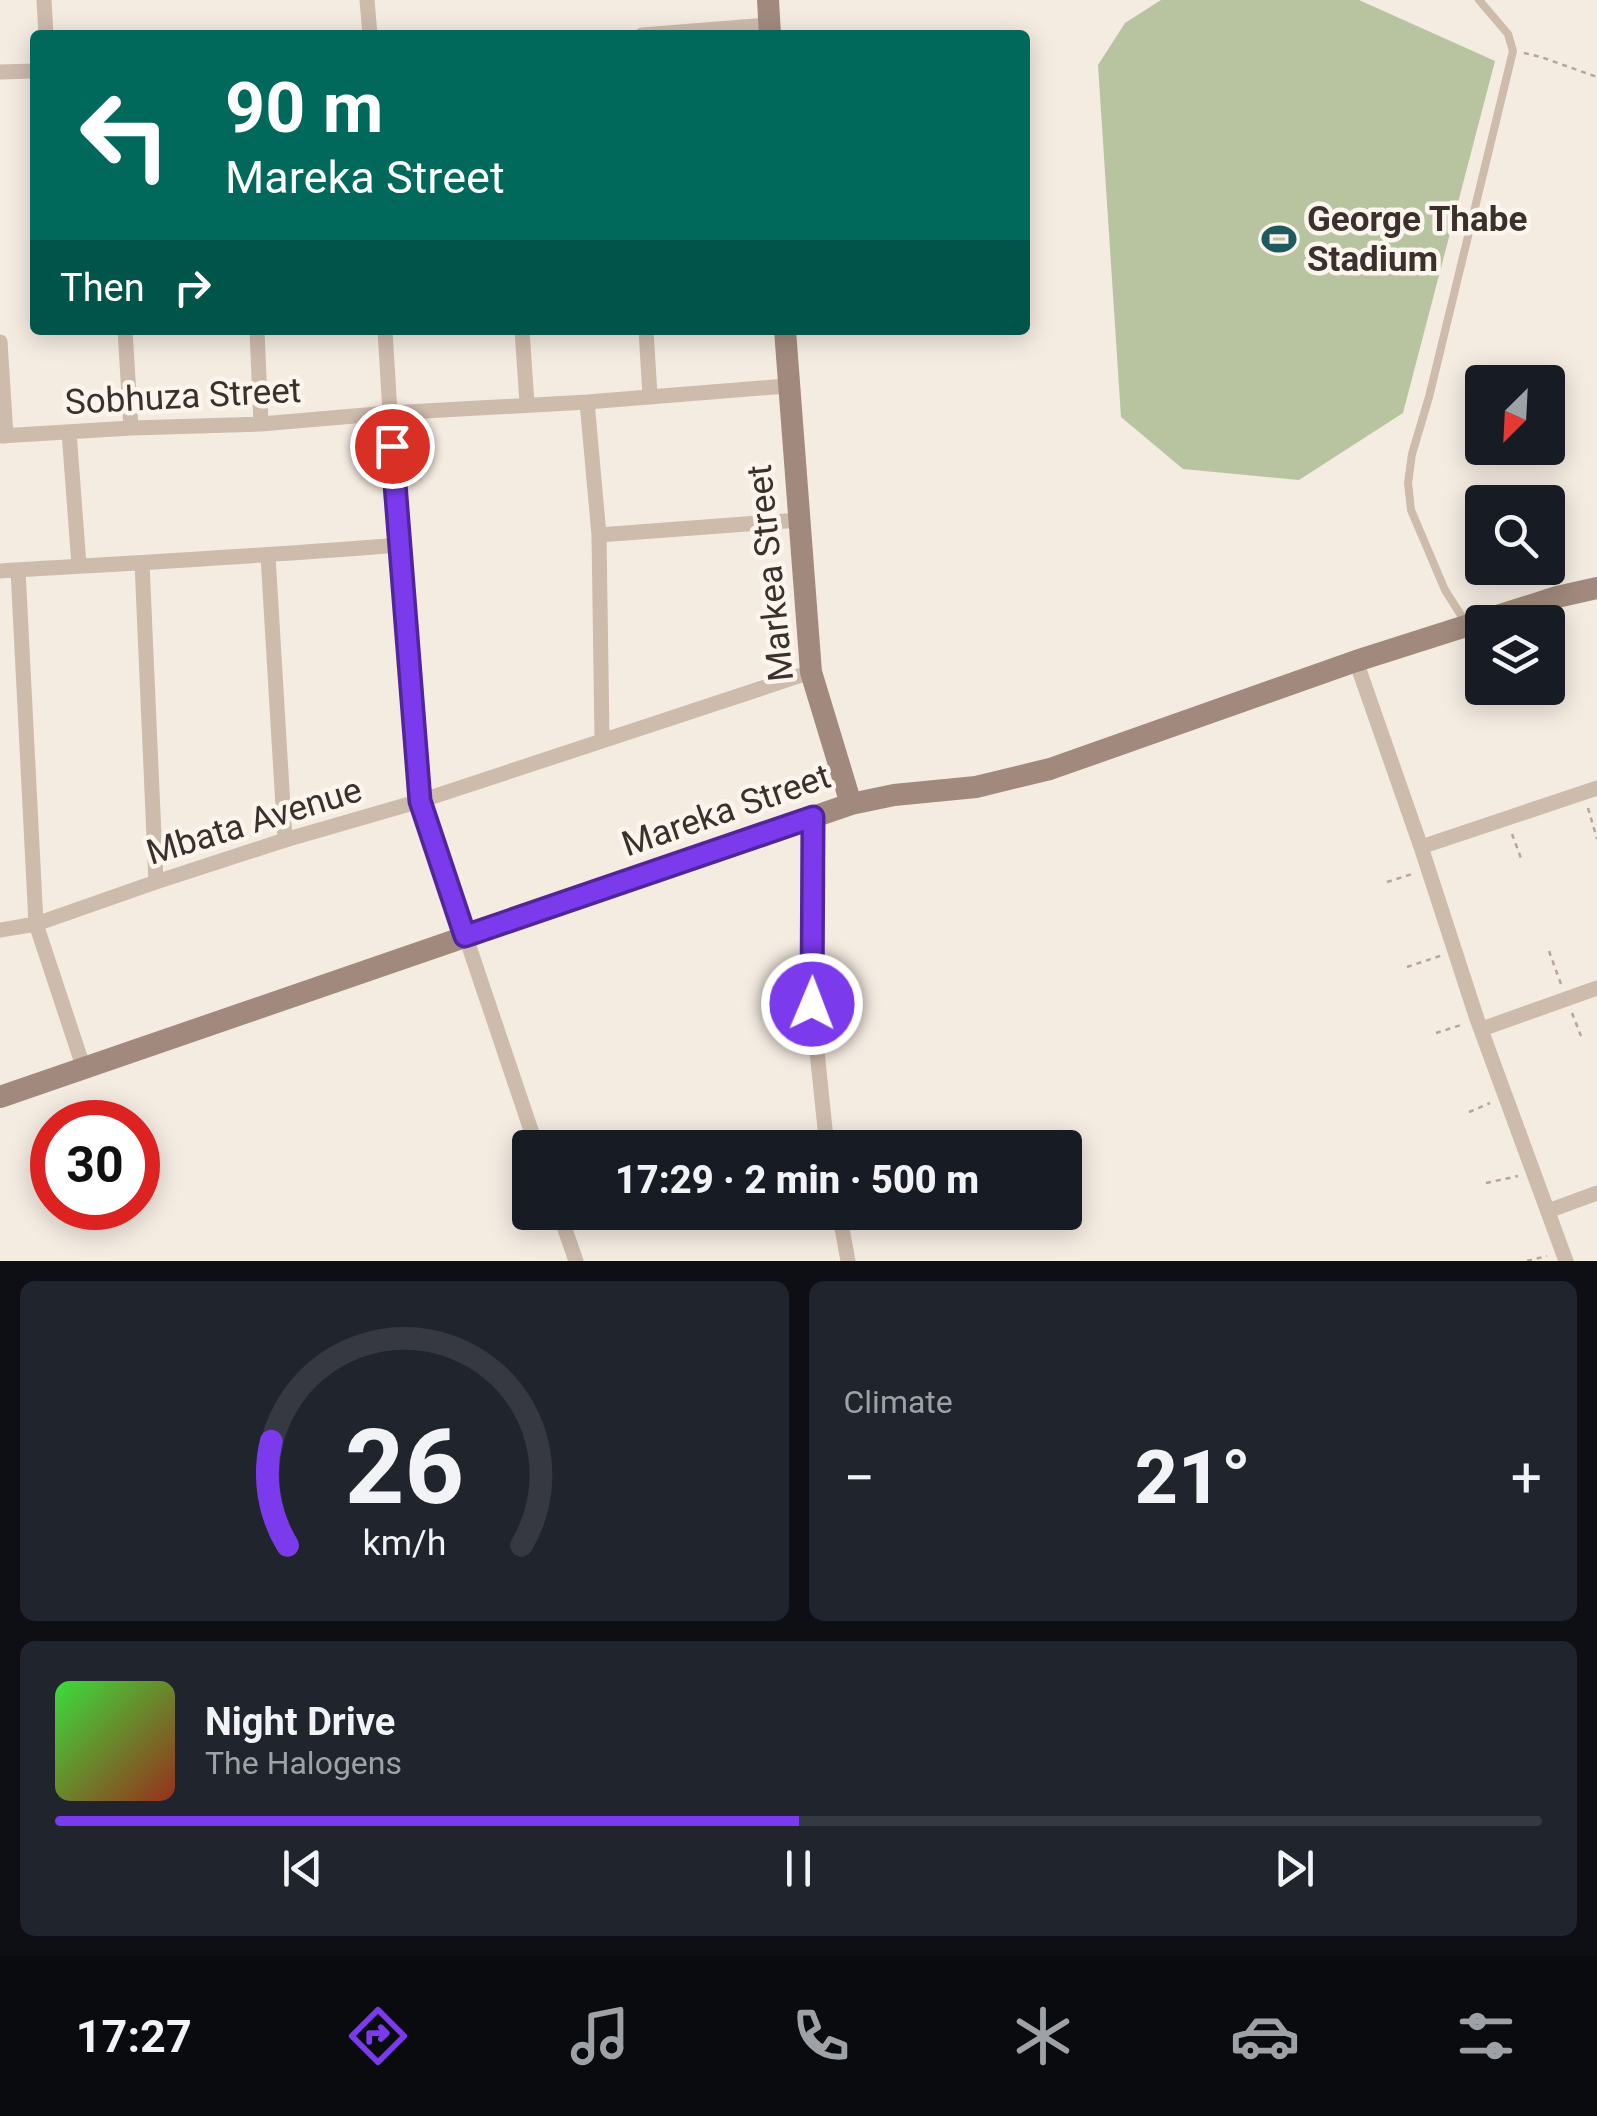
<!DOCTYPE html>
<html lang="en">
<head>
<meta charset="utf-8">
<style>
  :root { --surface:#171b24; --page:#20242c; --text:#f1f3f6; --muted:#9ea1a6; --line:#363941; --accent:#7c3aed }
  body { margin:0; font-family:Roboto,sans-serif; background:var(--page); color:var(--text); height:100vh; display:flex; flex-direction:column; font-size:38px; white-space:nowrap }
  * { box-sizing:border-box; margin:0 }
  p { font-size:32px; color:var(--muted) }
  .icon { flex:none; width:55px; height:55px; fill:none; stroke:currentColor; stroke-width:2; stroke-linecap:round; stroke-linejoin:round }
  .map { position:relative; height:1261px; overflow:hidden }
  .details { display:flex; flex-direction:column; gap:20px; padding:20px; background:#0d0f14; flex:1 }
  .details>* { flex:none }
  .guide { position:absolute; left:30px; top:30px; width:1000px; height:305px; border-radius:10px; box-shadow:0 5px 25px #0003; background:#00695c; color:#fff; overflow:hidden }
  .needle { width:65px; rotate:204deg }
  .buttons { position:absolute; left:1465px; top:365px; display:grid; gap:20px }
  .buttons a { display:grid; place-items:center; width:100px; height:100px; border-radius:10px; background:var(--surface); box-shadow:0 5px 25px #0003; font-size:50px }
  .speed { position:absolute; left:30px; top:1100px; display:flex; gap:20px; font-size:50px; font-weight:700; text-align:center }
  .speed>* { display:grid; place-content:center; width:130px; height:130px; border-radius:50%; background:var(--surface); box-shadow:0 5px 25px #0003; line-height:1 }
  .speed .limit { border:15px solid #d22; background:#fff; color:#111 }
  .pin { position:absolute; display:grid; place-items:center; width:85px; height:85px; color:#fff; margin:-42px; border:5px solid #fff; border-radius:50%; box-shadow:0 2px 10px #0007 }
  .me { position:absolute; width:110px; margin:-55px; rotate:1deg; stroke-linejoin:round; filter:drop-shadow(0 0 8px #0008) }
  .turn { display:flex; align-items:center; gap:35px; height:210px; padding:0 30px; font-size:45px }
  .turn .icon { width:130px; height:130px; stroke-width:2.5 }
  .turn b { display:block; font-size:70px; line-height:85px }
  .then { display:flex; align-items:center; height:95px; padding:0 30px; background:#0003; gap:20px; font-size:38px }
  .big { font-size:75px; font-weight:800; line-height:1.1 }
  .details .tile { flex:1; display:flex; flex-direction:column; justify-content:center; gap:15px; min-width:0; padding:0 35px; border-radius:15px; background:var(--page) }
  .details .dial { align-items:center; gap:0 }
  .dial svg { height:260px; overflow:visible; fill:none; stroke:var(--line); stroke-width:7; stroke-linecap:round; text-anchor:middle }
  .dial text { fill:var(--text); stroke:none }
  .song { display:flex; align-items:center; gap:30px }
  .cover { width:120px; height:120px; border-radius:15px; background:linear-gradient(135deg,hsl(120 70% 55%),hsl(10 70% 35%)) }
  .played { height:10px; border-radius:5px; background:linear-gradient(90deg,var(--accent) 50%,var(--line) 50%) }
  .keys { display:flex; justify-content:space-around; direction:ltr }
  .heat { display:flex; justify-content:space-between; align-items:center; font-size:55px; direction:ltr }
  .details .tiles { flex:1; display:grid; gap:20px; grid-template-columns:1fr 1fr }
  .tile:last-child { grid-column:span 2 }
  .trip { position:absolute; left:512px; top:1130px; width:570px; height:100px; border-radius:10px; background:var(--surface); box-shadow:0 5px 25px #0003; font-weight:800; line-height:100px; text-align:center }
  .tabs { display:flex; height:160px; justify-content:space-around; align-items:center; background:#090b0e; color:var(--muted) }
  .tabs .icon { width:70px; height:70px }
  .tabs .selected { color:var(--accent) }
  .tabs b { font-size:45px; color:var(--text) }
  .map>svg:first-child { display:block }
  .green { fill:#b8c4a0 }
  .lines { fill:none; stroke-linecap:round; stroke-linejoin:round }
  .path { stroke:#b9a596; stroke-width:2.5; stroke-dasharray:5 5; stroke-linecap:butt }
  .lane { stroke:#cdbbac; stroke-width:8 }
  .street { stroke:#cdbbac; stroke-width:15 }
  .secondary { stroke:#a18a7d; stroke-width:22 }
  .route-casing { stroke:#51269a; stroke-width:25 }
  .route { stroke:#7c3aed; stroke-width:18 }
  .labels { text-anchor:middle; stroke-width:9; stroke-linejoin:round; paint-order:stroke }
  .poi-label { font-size:35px; font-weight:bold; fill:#3b302b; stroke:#fbf5ee; text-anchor:start }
  .street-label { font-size:35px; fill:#3b302b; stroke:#fbf5ee }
</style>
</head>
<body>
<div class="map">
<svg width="1597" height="1261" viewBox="0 0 1597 1261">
  <rect width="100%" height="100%" fill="#f4ebe1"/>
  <path class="green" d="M 1161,0 L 1359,0 L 1495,61 L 1403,413 L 1299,480 L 1183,469 L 1121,417 L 1098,65 L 1125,23 Z"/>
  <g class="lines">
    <path class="path" d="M 1524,53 L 1541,57 L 1597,77
      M 1588,808 L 1597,839
      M 1512,834 L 1522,861
      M 1387,882 L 1412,874
      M 1549,951 L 1562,987
      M 1407,967 L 1443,955
      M 1572,1013 L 1581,1036
      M 1436,1033 L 1461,1025
      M 1469,1112 L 1490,1103
      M 1486,1183 L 1518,1176
      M 1527,1261 L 1547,1256"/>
    <path class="lane" d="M 1466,623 L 1445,590 L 1411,510 L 1408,483 L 1412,454 L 1429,397 L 1513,51 L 1508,34 L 1479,0"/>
    <path class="street" d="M 44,0 L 46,35
      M 367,0 L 370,35
      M 642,35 L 769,25
      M 0,72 L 35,71
      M 125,330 L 131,428
      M 257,330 L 261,424
      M 385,330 L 398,545 L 420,801 L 537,1148
      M 522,330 L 527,404
      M 646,330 L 650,396
      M 0,342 L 6,436
      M 587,402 L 599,535 L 602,739
      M 69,432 L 79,565
      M 0,436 L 131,428 L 261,424 L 389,413 L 587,402 L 787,386
      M 599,535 L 799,520
      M 268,556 L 285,840
      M 142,563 L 156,882
      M 18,570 L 36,924 L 84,1069
      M 0,571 C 133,563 266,556 398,545
      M 1356,661 L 1421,847 L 1477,1019 L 1566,1261
      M 813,817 L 812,1003 L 827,1148
      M 1421,847 L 1597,788
      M 0,930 L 36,924 L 156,882 L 285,840 L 420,801 L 811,672
      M 1482,1029 L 1597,988
      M 1548,1211 L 1597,1193
      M 559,1212 L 576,1261
      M 839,1212 L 848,1261"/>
    <path class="secondary" d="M 768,0 L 770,35
      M 785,330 L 811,672 L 851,804
      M 0,1097 L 851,804 L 894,795 L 976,787 L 1050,769 L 1356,661 L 1557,597 L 1597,588"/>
  </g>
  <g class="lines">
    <g class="route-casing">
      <path id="route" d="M 392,446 L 420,801 L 465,936 L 813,817 L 812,1004"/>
    </g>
    <use href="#route" class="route"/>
  </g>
  <defs>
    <g id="stadium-bare" transform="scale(2.7)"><path d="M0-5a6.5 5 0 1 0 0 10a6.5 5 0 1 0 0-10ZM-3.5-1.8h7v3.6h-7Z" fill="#1f5a5e" stroke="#fbf5ee" stroke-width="2.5" paint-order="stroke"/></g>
  </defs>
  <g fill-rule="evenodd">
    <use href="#stadium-bare" x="1279" y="239"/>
  </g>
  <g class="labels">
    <g class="poi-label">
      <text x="1307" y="231">George Thabe<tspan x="1307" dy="40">Stadium</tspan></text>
    </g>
    <g class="street-label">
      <text transform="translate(183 396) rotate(-3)" y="12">Sobhuza Street</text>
      <text transform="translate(770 573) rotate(-96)" y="12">Markea Street</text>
      <text transform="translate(726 810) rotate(-19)" y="12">Mareka Street</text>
      <text transform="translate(254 821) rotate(-17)" y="12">Mbata Avenue</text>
    </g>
  </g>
</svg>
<div class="buttons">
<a><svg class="needle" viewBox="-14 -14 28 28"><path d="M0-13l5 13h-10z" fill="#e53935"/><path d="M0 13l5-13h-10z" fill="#9ea1a6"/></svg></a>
<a><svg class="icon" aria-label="search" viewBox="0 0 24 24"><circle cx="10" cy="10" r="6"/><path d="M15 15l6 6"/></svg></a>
<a><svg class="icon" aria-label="layers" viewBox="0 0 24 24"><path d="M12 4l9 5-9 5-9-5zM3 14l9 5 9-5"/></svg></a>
</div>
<div class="speed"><div class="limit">30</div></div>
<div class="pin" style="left:392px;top:446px;background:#d93025"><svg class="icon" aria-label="arrive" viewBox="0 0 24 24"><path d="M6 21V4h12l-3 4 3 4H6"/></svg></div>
<svg class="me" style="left:812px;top:1004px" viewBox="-20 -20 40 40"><circle r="17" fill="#7c3aed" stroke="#fff" stroke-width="3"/><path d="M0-11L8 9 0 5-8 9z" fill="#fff"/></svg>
<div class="trip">17:29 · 2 min · 500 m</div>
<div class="guide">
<div class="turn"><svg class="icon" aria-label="left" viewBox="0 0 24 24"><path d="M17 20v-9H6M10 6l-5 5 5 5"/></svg><div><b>90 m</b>Mareka Street</div></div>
<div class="then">Then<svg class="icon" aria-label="right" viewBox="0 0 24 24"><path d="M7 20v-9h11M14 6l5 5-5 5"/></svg></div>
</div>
</div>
<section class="details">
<div class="tiles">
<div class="tile dial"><svg viewBox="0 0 100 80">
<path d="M14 69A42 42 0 1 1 86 69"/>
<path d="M14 69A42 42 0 0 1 9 37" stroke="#7c3aed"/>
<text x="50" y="56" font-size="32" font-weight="700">26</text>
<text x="50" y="72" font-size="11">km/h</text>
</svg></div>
<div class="tile"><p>Climate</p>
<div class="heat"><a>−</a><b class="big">21°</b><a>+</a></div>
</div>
<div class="tile">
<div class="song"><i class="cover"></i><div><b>Night Drive</b><p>The Halogens</p></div></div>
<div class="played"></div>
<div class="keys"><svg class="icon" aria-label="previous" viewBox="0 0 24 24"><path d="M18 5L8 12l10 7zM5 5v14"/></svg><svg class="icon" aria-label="pause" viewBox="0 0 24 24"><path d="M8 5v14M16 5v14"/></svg><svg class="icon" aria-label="next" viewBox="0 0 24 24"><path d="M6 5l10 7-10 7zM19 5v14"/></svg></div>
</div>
</div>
</section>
<nav class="tabs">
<b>17:27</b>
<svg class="icon selected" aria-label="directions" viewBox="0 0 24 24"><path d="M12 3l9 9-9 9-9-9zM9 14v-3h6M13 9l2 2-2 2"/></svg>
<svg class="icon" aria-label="music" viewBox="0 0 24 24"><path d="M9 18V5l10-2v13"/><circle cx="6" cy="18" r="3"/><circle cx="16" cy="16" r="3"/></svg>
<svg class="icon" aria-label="phone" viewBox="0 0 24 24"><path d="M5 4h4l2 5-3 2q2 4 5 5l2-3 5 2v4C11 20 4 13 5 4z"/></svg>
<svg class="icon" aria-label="climate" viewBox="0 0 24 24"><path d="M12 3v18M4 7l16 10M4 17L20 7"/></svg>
<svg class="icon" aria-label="car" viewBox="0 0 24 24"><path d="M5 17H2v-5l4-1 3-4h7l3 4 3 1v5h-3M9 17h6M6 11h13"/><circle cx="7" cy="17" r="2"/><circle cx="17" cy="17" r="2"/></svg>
<svg class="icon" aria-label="filters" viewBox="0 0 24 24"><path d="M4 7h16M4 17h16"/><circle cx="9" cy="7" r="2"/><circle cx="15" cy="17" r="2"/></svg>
</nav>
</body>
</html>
